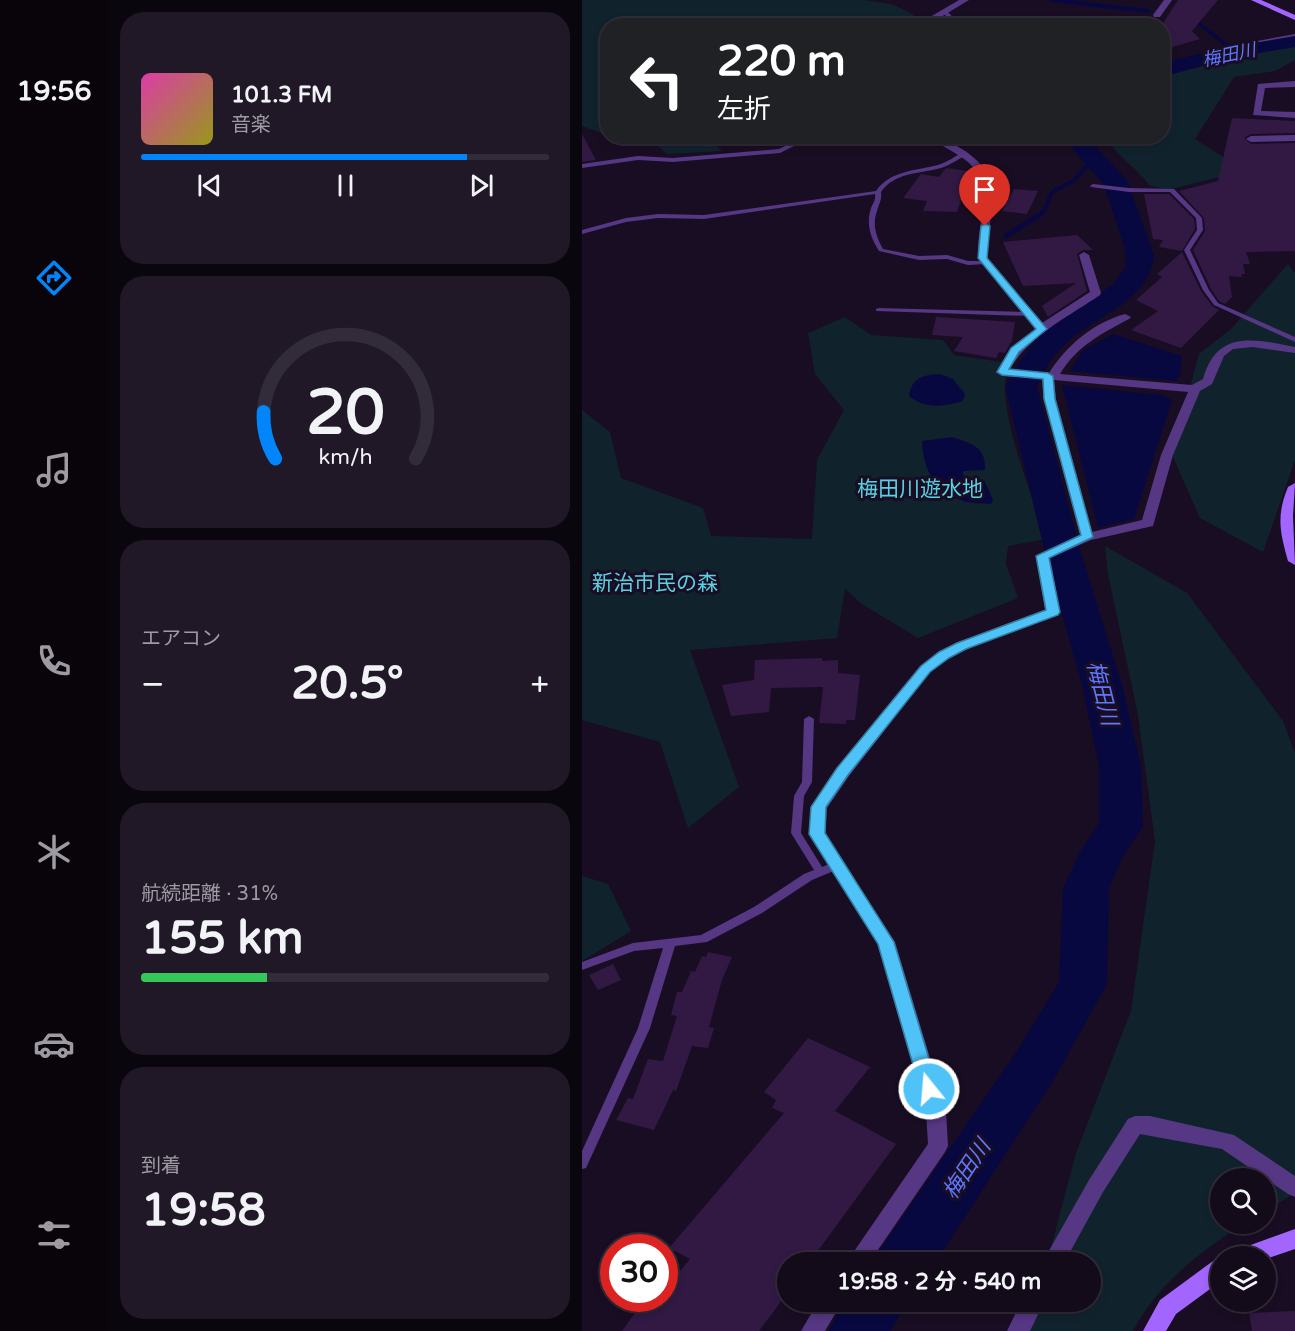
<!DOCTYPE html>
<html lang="ja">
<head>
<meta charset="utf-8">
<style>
  :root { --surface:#130a1a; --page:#201827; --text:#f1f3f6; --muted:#9d9aa2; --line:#322b39; --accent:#0085fa }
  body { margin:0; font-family:"Varela Round","Noto Sans JP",sans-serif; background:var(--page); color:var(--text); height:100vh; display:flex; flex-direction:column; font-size:22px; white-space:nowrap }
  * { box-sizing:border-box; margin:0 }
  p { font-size:20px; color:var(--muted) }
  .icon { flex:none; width:33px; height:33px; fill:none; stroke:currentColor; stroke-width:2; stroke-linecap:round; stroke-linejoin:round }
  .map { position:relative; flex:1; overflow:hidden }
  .details { display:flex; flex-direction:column; gap:12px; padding:12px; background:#0a060e; width:474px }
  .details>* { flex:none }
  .banner { position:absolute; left:18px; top:18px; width:570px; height:126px; border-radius:24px; box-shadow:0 3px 9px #0003,0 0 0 2px var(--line); background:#202124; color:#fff; overflow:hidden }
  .controls { position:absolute; left:628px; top:1168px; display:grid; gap:12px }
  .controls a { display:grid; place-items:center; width:66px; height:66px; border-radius:50%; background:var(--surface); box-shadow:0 3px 9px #0003,0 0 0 2px var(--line); font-size:30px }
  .speed { position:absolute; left:18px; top:1234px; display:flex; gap:12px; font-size:30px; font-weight:700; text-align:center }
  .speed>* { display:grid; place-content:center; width:78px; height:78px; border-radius:50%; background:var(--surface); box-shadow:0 3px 9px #0003,0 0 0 2px var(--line); line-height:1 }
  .speed .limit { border:9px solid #d22; background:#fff; color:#111 }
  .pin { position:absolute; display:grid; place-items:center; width:51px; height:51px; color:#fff; margin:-62px -26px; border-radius:50% 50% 50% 0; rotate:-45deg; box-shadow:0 0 6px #0007 }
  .pin .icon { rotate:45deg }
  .me { position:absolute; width:66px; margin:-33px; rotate:343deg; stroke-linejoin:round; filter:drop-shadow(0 0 4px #0008) }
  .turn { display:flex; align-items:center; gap:21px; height:126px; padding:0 18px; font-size:27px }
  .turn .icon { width:78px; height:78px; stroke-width:2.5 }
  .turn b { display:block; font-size:42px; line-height:51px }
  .big { font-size:45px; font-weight:700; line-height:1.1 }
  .details .tile { flex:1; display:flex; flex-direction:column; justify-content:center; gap:9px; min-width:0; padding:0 21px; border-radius:24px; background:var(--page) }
  .details .dial { align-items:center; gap:0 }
  .dial svg { height:156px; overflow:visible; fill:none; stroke:var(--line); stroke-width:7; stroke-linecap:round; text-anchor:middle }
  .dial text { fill:var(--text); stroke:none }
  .song { display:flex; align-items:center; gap:18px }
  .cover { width:72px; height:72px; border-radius:9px; background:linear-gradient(135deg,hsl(320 70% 55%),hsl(60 70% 35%)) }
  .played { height:6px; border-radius:3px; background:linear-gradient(90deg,var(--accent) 80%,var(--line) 80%) }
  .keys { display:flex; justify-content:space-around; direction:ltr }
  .heat { display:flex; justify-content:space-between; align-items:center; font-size:33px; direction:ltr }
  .charge { height:9px; border-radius:4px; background:linear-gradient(90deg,#34c759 31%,var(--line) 0) }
  .trip { position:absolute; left:195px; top:1252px; width:324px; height:60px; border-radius:30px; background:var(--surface); box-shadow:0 3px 9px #0003,0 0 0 2px var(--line); font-weight:700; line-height:60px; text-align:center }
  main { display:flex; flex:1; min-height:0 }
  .tab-bar { display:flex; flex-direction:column; width:108px; justify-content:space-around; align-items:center; background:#08040a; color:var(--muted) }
  .tab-bar .icon { width:42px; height:42px }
  .tab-bar .on { color:var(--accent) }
  .tab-bar b { font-size:27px; color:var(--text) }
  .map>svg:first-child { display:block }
  .green { fill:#10232d }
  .water { fill:#080840 }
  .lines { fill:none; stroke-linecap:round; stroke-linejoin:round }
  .stream-far1 { stroke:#080840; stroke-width:4 }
  .stream { stroke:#080840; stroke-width:5 }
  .river { fill:#080840; fill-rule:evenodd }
  .building { fill:#311944 }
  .lane { fill:#563783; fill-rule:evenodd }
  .street { fill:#563783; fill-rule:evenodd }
  .secondary { fill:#a266ff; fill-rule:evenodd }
  .route { fill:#4fc3f7; stroke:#337fa1; stroke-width:1.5 }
  .labels { text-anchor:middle; stroke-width:6; stroke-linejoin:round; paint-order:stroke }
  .far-water-label { font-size:18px; font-style:italic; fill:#5d78ff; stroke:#190d23 }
  .park-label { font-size:21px; fill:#58d2e2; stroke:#190d23 }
  .water-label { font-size:22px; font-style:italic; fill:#5d78ff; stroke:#190d23 }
</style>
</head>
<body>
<main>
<nav class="tab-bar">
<b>19:56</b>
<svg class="icon on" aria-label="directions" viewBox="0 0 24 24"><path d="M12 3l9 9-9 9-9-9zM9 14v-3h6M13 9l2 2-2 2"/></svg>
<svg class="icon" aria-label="music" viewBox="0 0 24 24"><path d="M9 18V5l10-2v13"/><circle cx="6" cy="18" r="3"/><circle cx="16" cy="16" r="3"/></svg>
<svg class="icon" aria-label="phone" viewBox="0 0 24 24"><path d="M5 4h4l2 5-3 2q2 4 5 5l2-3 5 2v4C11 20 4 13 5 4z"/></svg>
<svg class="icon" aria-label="climate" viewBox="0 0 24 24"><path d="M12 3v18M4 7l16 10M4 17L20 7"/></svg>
<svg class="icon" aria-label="car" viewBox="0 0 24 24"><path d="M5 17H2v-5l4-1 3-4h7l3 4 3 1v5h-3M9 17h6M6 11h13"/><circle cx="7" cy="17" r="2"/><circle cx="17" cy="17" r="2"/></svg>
<svg class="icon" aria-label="filters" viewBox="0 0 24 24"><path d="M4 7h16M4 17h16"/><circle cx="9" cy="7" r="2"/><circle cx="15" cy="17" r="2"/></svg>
</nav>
<section class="details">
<div class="tile">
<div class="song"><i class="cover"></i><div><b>101.3 FM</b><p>音楽</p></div></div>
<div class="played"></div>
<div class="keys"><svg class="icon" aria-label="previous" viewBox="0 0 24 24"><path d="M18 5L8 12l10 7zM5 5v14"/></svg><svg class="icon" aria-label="pause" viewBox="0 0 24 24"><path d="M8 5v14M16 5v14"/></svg><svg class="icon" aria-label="next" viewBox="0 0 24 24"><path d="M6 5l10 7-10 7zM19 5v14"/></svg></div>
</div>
<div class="tile dial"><svg viewBox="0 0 100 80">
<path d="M14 69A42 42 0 1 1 86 69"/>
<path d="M14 69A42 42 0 0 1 8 45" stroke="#0085fa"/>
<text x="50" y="56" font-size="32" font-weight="700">20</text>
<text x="50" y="72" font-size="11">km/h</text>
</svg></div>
<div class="tile"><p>エアコン</p>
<div class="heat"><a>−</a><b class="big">20.5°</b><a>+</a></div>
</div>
<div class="tile"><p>航続距離 · 31%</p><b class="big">155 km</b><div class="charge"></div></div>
<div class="tile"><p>到着</p><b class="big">19:58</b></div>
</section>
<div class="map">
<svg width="713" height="1331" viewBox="0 0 713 1331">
  <rect width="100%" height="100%" fill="#190d23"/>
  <path class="green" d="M 0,0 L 282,0 L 310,4 L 332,15 C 315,26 275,23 255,23 C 180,25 102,26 26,26 L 25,135 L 0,126 Z
    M 713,44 L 713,60 L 693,71 L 652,77 L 613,139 L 646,160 L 645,175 L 586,190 L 567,185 C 555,168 537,158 526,140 L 528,137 L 580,136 L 581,72 L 594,63 Z
    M 29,137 L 125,137 L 140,151 L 85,154 L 68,139 L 38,140 Z
    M 706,264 L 713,273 L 713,460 L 681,552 L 618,518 L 590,455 L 617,354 L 649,329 Z
    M 263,317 L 289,335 L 361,340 L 372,355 L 426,363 C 425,370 423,379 423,386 C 422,427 451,498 464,539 L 426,546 L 424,564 L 436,598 L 336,638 L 280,604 L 263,589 L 255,638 L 108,650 L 157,787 L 106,828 L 78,742 L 0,720 L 0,410 L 28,432 L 39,478 L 121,508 L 129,536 L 230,539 L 235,460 L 262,410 L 233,374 L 226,333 Z
    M 523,546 L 605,593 L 701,721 L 713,753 L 713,1193 L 684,1211 L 684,1179 L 639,1179 L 639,1224 L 662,1224 C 618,1251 575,1285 551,1331 L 447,1331 L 455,1302 L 508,1302 L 508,1263 L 465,1263 L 494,1153 L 549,1011 L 573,841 L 556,715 L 526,574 Z
    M 0,876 L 26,884 L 49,931 L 0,961 Z"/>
  <path class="water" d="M 531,334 L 600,356 L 598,377 L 594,381 L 488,371 L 501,350 Z
    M 358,374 L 371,379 L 383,394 L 381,401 C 362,407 343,409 327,396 C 330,377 341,375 358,374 Z
    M 480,385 L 580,395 L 590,400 L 552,519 L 516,528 Z
    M 370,437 C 390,444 404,446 403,470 L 381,471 L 382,479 L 402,480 L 411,500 L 409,504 C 399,503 385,504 376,499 C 350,487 341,467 340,441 Z"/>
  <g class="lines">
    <path class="stream-far1" d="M 470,0 L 566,11
      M 611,19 L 646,46
      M 457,215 L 462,211 L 470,192 L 491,181 L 511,160"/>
    <path class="stream" d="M 424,236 L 459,214"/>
    <path class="river" d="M 713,35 L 713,47 L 654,57 L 580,77 L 580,63 L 653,45 Z
      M 490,136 L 514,136 L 514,147 L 545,180 L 572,255 C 567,300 521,313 490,338 C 474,351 463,367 455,386 L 499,553 L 540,685 L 559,766 L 561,826 L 540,858 L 527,888 L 525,984 L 471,1081 L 353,1263 L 293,1263 L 301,1245 L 435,1051 L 477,982 L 481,888 L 498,852 L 517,823 L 517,766 L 500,685 L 463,553 L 423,386 L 436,364 L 456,337 L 478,319 L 530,285 L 543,268 L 543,249 L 522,185 L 490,148 Z
      M 262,1302 L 324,1302 L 309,1331 L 247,1331 Z"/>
  </g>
  <path class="building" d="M 596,0 L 636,0 L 610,31 L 618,39 L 580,50 L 580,25 Z
    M 650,118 L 713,121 L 713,133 L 669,134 L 662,138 L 669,144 L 713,143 L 713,251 L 664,252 L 668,264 L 661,264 L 663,274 L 659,274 L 660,277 L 647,276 L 650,297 L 643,304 L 637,301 L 629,289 L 611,250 L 623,231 L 622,218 L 597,191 L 636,181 Z
    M 0,134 L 14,160 L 0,162 Z
    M 364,168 L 386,171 L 390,172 L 388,176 L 392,177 L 383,189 L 375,212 L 341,211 L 345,201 L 321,198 L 339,174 L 357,177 Z
    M 432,189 L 456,191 L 445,214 L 420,211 Z
    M 562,194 L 587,194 L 612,219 L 613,229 L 600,251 L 577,247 L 581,240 L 571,239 Z
    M 495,235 L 511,250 L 501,250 L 495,254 L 505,291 L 466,317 L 460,306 L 494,283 L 441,286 L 421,242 Z
    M 600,252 L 619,291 L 630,306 L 637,310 L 599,348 L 549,330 L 576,311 L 554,300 L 580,277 L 575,274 Z
    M 354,317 L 433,322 L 430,340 L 423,353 L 417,352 L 414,358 L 372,351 L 381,337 L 350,335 Z
    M 240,658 L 240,661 L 256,660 L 256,673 L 278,675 L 273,720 L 264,720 L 264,724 L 237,723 L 241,687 L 189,688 L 187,712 L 149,716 L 140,685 L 172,680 L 173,660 Z
    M 126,952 L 150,957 L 140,980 L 127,1027 L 132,1028 L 126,1048 L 110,1046 L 94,1091 L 91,1090 L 72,1130 L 34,1120 L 46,1098 L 51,1099 L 66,1059 L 81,1061 L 95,1016 L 89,1015 L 95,992 L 100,992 L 109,971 L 113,972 L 120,956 L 124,957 Z
    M 31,964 L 39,980 L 16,990 L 7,975 Z
    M 226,1038 L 288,1067 L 253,1111 L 314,1144 L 227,1263 L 206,1263 L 206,1292 L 177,1331 L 40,1331 L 62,1300 L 72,1303 L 75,1299 L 82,1299 L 82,1290 L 108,1259 L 87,1248 L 202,1113 L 190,1108 L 194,1100 L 182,1092 Z
    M 713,1311 L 713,1331 L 670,1331 L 667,1313 Z"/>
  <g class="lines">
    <path class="lane" d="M 361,11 L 365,11 L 379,26 L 374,26 L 361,13 Z
      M 713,34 L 713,36 L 666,44 L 664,43 Z
      M 224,136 L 232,136 L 198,153 L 91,162 L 56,160 L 0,168 L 0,164 L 56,156 L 91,158 L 197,149 Z
      M 382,152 L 384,153 L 384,155 C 375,160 368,165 359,168 C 337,174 313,172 299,192 C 300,200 297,204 295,211 C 290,225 294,236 301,249 L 337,256 L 365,255 L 386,261 L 406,261 L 407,262 L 404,264 L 386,265 L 365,259 L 337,260 L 297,251 C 288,237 284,224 289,208 C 291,203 294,200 293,194 L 122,219 L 76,218 L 44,222 L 0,234 L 0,230 L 44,218 L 76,214 L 122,215 L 294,191 C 309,170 333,171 356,165 C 366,162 373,156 382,152 Z
      M 511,184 L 547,188 L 592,189 L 620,218 L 621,230 L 608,250 L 627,290 L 636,303 L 713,337 L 713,342 L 632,305 L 621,290 L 602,250 L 615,230 L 614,218 L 588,192 L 547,192 L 509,187 L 508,186 Z
      M 296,308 L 447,312 L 450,314 L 447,316 L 294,311 L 294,309 Z
      M 227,716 L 232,719 L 230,782 L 222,796 L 219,833 L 240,867 L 255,861 L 259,862 L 260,865 L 259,868 L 230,880 L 180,913 L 125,942 L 93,946 L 68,1028 L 4,1168 L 0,1169 L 0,1151 L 56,1028 L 81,948 L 52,951 L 0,970 L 0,962 L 51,943 L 119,935 L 172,907 L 222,874 L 232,870 L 209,833 L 212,796 L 220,782 L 222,719 Z"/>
    <path class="street" d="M 377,0 L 387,0 L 354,20 L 352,26 L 344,26 L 348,17 Z
      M 582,0 L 590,0 L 578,17 L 572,17 L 571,15 Z
      M 713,81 L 713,87 L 683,88 L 679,111 L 713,112 L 713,118 L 671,115 L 676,84 Z
      M 713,135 L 713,141 L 669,142 L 664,139 L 669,136 Z
      M 346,136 C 359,136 368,142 380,149 C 427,178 404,214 406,258 L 460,323 L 508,292 L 497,255 L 502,252 L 507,255 L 519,293 L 518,295 C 486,317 448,335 428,369 L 467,373 C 485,345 511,323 543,314 L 549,317 L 547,319 C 519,334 495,346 478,374 L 610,385 L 621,379 C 635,329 672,339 713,347 L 713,353 L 670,347 L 651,349 L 642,356 L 630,384 L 618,391 L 591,455 L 571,526 L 509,540 L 468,558 L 478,612 L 476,615 L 385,649 L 367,658 L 348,672 L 267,776 L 245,808 L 243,834 L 313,942 L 364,1111 L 366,1146 L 363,1152 L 287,1263 L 264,1263 L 346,1144 L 344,1111 L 295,943 L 227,834 L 229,807 L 255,768 L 338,666 L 357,652 L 375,643 L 463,610 L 454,556 L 498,535 L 462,399 L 460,379 L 420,376 L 414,372 L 429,349 L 453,329 L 396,258 C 394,227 413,186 386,162 C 374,152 358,146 346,136 ZM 472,380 L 606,392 L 579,455 L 560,520 L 510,532 L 474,399 Z
      M 553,1116 L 568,1116 L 652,1135 L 713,1176 L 713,1197 L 706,1194 L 640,1149 L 558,1134 L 521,1192 L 482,1263 L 460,1263 L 507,1180 L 546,1119 Z
      M 236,1302 L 260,1302 L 243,1331 L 219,1331 Z
      M 439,1302 L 462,1302 L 448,1331 L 425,1331 Z"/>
    <path class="secondary" d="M 669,0 L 679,0 L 713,15 L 713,20 Z
      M 713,483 L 711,516 L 713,565 L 706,561 C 698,532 694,516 706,487 Z
      M 713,1229 L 713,1249 L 684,1259 L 684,1257 L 652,1257 L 655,1250 Z
      M 639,1258 L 639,1281 L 594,1314 L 584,1331 L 561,1331 L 578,1300 L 631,1261 Z"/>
  </g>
  <path class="route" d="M 403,224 L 408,226 L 405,258 L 465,329 L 437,352 L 427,369 L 466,373 L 471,376 L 473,399 L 511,537 L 467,558 L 478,612 L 476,615 L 384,649 L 367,658 L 348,672 L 266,775 L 244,807 L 243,833 L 312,942 L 356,1089 L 354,1094 L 347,1096 L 341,1094 L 338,1089 L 296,944 L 227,834 L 229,807 L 255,768 L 339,666 L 357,652 L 375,643 L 464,610 L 454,556 L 499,535 L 462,399 L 461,379 L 420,375 L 415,372 L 429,348 L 454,329 L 396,258 L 399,226 Z"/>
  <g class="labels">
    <g class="far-water-label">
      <text transform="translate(647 55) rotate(-12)" y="6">梅田川</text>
    </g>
    <g class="park-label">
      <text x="338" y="496">梅田川遊水地</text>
      <text x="73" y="590">新治市民の森</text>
    </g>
    <g class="water-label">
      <text transform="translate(521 693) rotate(76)" y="8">梅田川</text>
      <text transform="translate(384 1169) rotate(-56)" y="8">梅田川</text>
    </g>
  </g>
</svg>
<div class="controls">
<a><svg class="icon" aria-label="search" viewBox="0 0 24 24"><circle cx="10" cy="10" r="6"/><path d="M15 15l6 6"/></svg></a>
<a><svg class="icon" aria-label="layers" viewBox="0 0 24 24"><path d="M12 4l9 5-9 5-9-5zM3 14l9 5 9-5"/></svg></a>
</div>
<div class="speed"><div class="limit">30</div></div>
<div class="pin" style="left:403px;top:226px;background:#d93025"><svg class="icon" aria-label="arrive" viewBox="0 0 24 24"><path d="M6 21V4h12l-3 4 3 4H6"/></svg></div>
<svg class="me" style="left:347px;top:1089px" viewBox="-20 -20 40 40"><circle r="17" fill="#4fc3f7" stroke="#fff" stroke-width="3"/><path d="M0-11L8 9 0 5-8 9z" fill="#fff"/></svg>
<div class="trip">19:58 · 2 分 · 540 m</div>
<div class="banner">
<div class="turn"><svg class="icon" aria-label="left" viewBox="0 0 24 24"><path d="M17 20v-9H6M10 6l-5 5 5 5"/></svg><div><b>220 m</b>左折</div></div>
</div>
</div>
</main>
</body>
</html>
